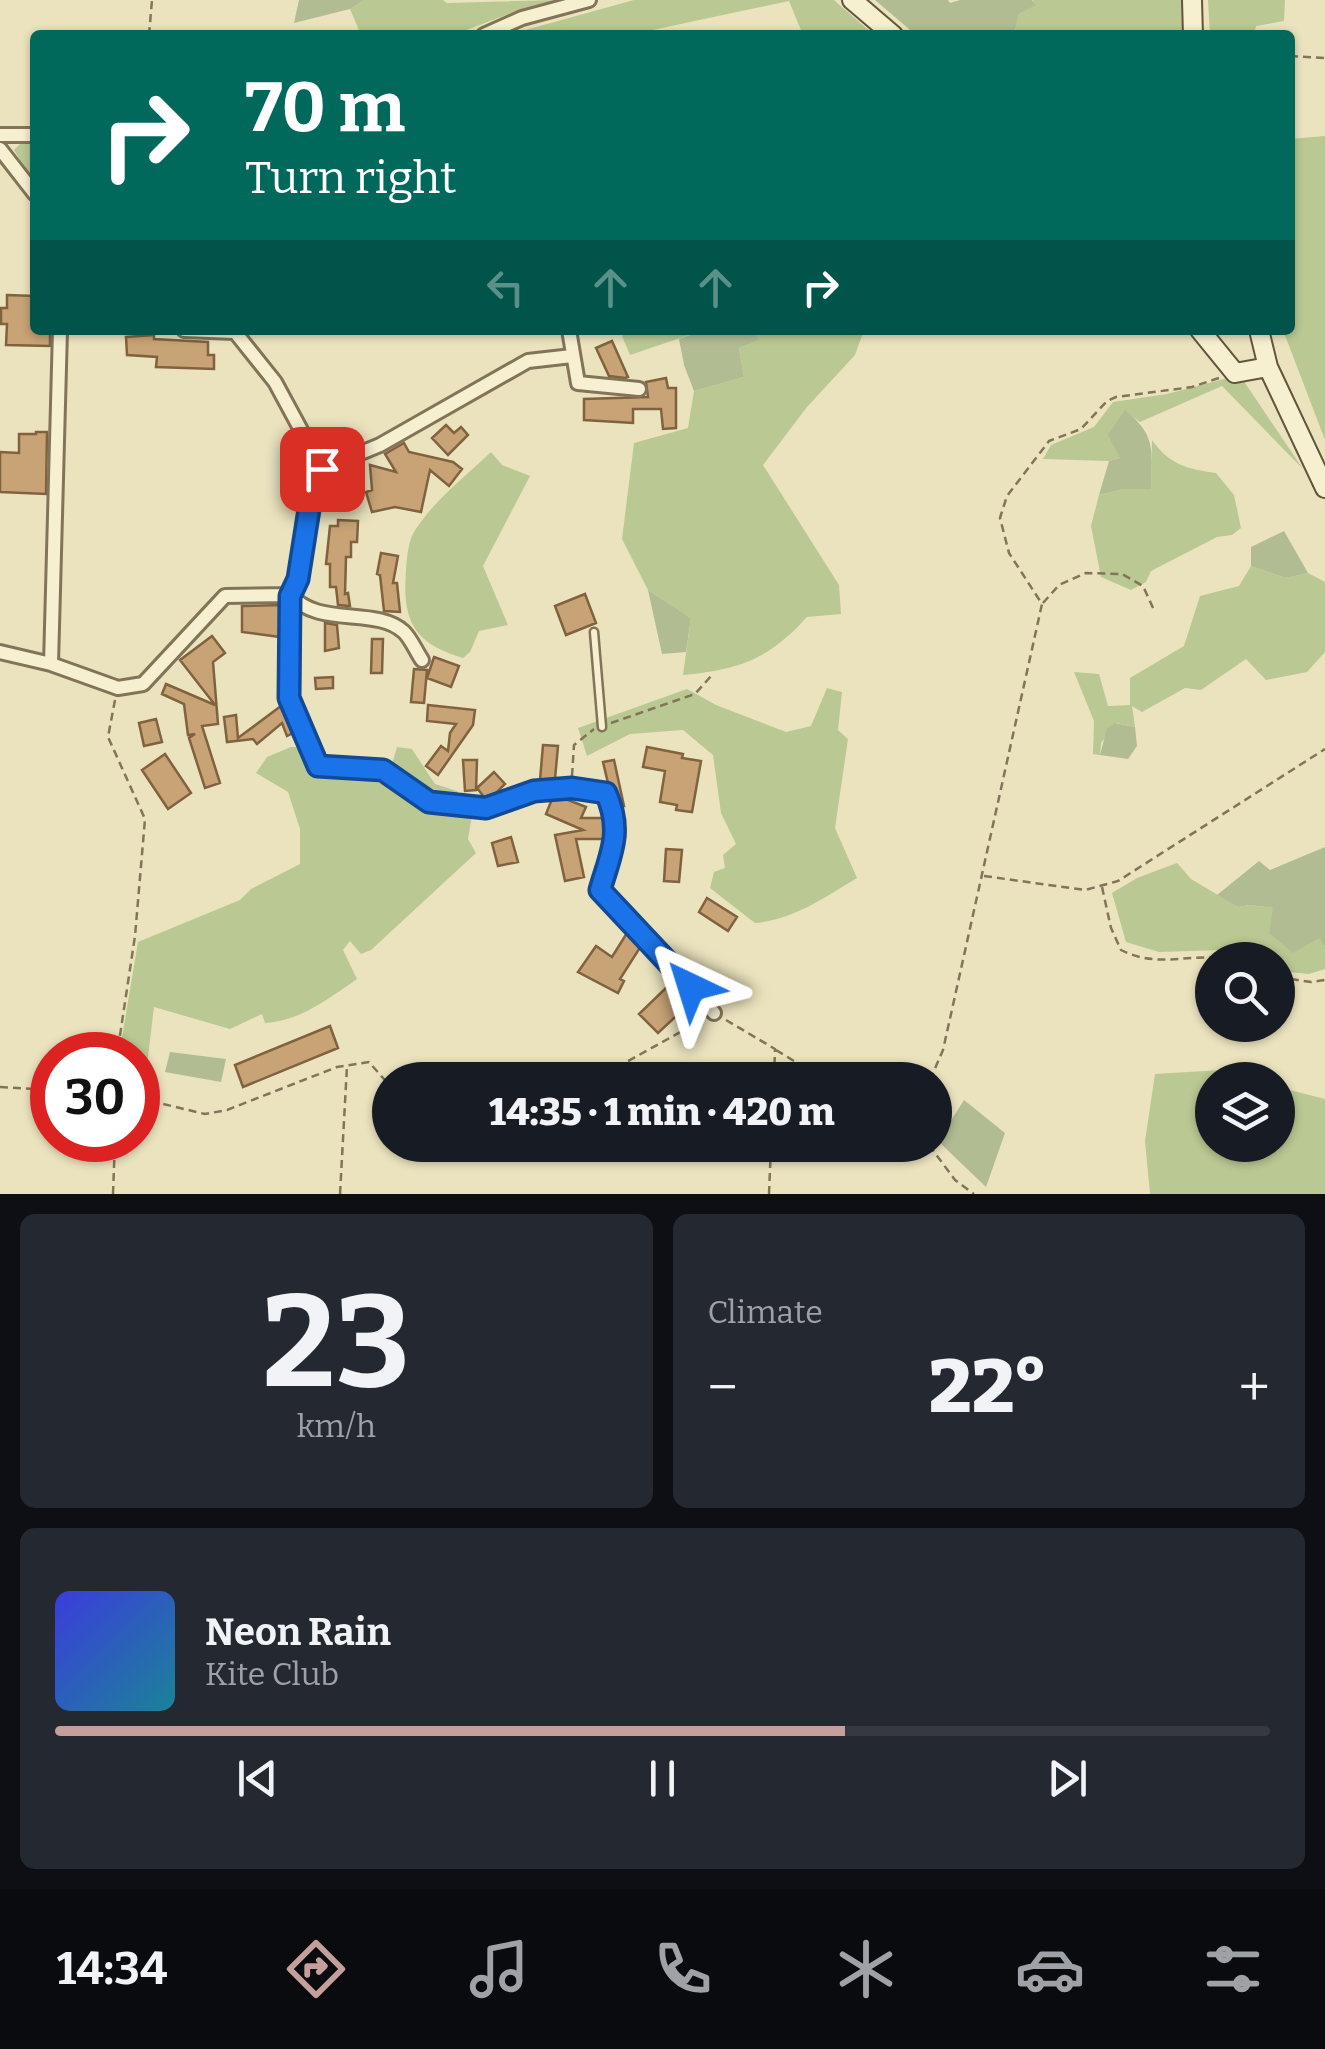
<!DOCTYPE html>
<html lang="en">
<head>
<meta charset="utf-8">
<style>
  :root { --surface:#171b24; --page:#242831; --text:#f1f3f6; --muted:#9ea1a6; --line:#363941; --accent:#c49f9b }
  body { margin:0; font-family:Bitter,serif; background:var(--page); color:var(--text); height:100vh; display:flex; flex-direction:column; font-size:38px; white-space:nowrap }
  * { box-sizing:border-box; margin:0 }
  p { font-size:32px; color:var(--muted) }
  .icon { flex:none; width:55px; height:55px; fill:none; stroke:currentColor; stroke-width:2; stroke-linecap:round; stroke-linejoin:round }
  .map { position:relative; height:1194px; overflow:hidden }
  .drawer { display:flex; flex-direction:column; gap:20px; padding:20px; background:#0d0f14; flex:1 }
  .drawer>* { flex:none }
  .banner { position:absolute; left:30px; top:30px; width:1265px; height:305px; border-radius:10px; box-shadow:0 2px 8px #0004; background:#00695c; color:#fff; overflow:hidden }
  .controls { position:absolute; left:1195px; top:942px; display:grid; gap:20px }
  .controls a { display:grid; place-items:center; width:100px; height:100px; border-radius:50%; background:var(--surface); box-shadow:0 2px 8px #0004; font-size:50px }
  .speed { position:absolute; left:30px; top:1032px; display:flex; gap:20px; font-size:50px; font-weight:700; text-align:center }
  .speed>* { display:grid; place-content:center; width:130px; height:130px; border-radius:50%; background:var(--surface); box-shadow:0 2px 8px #0004; line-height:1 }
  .speed .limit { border:15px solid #d22; background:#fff; color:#111 }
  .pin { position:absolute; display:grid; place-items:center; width:85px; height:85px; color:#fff; margin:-42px; border-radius:20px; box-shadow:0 5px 15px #0006 }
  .me { position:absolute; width:110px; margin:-55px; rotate:319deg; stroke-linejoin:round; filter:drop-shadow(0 0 8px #0008) }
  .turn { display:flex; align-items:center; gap:35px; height:210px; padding:0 50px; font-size:45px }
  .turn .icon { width:130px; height:130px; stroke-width:2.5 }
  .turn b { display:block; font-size:70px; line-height:85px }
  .lanes { display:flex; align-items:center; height:95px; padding:0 50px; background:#0003; justify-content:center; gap:50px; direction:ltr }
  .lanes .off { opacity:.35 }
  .big { font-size:75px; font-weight:800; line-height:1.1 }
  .drawer .card { flex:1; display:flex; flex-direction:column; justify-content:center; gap:15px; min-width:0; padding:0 35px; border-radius:15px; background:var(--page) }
  .drawer .dial { align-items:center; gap:0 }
  .dial b { font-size:130px; line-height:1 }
  .song { display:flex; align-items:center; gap:30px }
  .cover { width:120px; height:120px; border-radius:15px; background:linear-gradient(135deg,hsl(240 70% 55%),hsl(190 70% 35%)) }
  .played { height:10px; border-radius:5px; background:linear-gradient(90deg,var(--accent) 65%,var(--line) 65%) }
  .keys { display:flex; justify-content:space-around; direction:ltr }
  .heat { display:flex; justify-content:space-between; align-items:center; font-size:55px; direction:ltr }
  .drawer .tiles { flex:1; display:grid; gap:20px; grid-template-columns:1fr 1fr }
  .card:last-child { grid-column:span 2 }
  .trip { position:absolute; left:372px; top:1062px; width:580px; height:100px; border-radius:50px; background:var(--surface); box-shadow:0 2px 8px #0004; font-weight:800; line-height:100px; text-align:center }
  .dock { display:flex; height:160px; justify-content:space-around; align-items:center; background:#090b0e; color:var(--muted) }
  .dock .icon { width:70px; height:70px }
  .dock .active { color:var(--accent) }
  .dock b { font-size:45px; color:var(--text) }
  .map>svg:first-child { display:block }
  .green { fill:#bac893 }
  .cemetery { fill:#b2bc93 }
  .building { fill:#c7a376; stroke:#80623f; stroke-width:2.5 }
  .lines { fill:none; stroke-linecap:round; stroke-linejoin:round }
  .lane-casing { stroke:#827458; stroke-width:11 }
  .street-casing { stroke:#827458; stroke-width:18 }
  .secondary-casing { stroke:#63553c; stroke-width:22 }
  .path { stroke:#827458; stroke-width:2.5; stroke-dasharray:8 5; stroke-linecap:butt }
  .lane { stroke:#f6f0d1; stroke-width:6 }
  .street { stroke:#f6f0d1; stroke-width:12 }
  .secondary { stroke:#f6f0d1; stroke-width:18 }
  .route-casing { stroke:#114b97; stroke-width:25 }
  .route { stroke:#1a73e8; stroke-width:18 }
</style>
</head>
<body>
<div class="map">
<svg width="1325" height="1194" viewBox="0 0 1325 1194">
  <rect width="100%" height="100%" fill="#ebe3be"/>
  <path class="green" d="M 364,0 L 443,0 L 447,3 L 556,0 L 522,9 L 453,35 L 361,35 L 350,9 Z
    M 634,0 L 834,0 L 874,35 L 803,35 L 789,1 L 629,35 L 507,35 Z
    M 1033,0 L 1183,0 L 1183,35 L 1014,35 L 1019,14 L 1035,5 Z
    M 1208,0 L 1285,0 L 1284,21 L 1256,26 L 1254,35 L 1210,35 Z
    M 1325,136 L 1325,440 L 1283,330 L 1290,330 L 1290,139 Z
    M 22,142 L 35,143 L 35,176 L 29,175 L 14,150 Z
    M 628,330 L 704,330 L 630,355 L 622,336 Z
    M 755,330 L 864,330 L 855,355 L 807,407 L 763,465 L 839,585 L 841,614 L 807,617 C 768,660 740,669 683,675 L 691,618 L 648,590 L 622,539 L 634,443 L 688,428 L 694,391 L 744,377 L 739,348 L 757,340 Z
    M 1228,378 L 1243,380 L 1303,469 L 1222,386 L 1140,422 L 1125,411 L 1120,458 L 1109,461 L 1043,459 L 1051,445 L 1094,427 L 1113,402 L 1167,394 Z
    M 1152,440 C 1170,465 1187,469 1216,473 L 1234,495 L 1241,528 L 1232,535 L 1217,537 L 1151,571 L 1146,582 L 1131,590 L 1101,577 L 1091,526 L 1099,495 L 1124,489 L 1151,489 Z
    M 491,452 L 502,465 L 530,476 L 483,566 L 508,625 L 479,631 L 470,652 L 463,658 C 414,643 402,622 406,570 C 407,558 408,542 414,532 C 433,501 465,477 491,452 Z
    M 1251,566 L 1286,578 L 1308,573 L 1325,582 L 1325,652 L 1307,672 L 1266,680 L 1246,659 L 1201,690 L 1185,688 L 1142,712 L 1132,706 L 1135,727 L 1116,723 L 1101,743 L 1100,755 L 1093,754 L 1094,721 L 1074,672 L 1099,674 L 1108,706 L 1130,705 L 1130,678 L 1184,646 L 1200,596 L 1239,586 Z
    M 827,688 L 842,692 L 838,730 L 848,739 L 835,828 L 857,878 C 825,897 793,920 755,923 L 710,888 L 714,872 L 725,868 L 723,855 L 736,844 L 721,813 L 713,755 L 683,730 L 630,734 L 587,756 L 578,728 L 687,689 L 716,705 L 786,732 L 811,726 Z
    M 291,747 L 315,747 L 336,761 L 391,767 L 397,747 L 412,749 L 435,784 L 457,791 L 472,815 L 468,839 L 476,853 L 371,950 L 361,954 L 350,941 L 343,950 L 357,979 C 328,999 300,1021 265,1023 L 262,1014 L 230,1029 L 154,1007 L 146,1074 L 138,1079 L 138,1055 L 119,1055 L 138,942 L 240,900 L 251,889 L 300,864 L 300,829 L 288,792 L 256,773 L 267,757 Z
    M 1177,863 L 1191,879 L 1238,907 L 1250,905 L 1274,908 L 1319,937 L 1325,947 L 1325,969 L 1309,974 L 1278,971 L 1278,960 L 1249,960 L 1221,950 L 1159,952 L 1126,942 L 1112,893 L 1137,878 Z
    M 1221,1070 L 1227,1080 L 1212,1080 L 1212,1145 L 1278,1145 L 1278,1087 L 1325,1099 L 1325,1194 L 1150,1194 L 1145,1141 L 1155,1074 Z"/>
  <path class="cemetery" d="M 299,0 L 364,0 L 350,9 L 294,23 Z
    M 875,0 L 948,0 L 950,3 L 960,0 L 1032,0 L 1036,5 L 1019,14 L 1014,35 L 916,35 Z
    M 704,330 L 755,330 L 758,340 L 739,348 L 744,377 L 694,391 L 684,365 L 679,339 Z
    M 1125,410 C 1158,437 1151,451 1151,489 L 1124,489 L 1099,495 L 1109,461 L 1120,458 L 1108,435 Z
    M 1284,531 L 1308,573 L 1286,578 L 1251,566 L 1251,547 Z
    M 648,590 L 691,618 L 686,652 L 662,654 Z
    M 1115,723 L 1135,727 L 1137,746 L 1128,759 L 1100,755 L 1107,728 Z
    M 1325,847 L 1325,947 L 1319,938 L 1293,953 L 1269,933 L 1273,908 L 1250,905 L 1238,907 L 1217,895 L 1259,861 L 1270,870 Z
    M 170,1052 L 226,1059 L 221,1082 L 165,1072 Z
    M 964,1100 L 1005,1133 L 986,1187 L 938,1141 Z"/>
  <path class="building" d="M 7,295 L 35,296 L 35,330 L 50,330 L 50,346 L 6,345 L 7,324 L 1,324 L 1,308 L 7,308 Z
    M 154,335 L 154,339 L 208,342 L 208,355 L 214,355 L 214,369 L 156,367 L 157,357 L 127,355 L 126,337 Z
    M 612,341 L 628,377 L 625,378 L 609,376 L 596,348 Z
    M 666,378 L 668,388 L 676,388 L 676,428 L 663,429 L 661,409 L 633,409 L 633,423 L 584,420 L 584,399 L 648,397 L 646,382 Z
    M 446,425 L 454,433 L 461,427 L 468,435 L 448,455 L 432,438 Z
    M 36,432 L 47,432 L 46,494 L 0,492 L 0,452 L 19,453 L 19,434 L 36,434 Z
    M 404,443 L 409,452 L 453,462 L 462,469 L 449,486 L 430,470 L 421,512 L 395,507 L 372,512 L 366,492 L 372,490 L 370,465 L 396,472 L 385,454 Z
    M 350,483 L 353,501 L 338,504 L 334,486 Z
    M 338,520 L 358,521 L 357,542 L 351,542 L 351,557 L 346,557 L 345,594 L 348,593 L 350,606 L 338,605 L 336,587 L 330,587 L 330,564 L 326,564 L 330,526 L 338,526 Z
    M 381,553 L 398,556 L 393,583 L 397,583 L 400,612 L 384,611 L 380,575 L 377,574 Z
    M 585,594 L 596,623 L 566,635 L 555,606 Z
    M 281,605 L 280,637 L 242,632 L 242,606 Z
    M 325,623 L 337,625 L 339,648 L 325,651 Z
    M 212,636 L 225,653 L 213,662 L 218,724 L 202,726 L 220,783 L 205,788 L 189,738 L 195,734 L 188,735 L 184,704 L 162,694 L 166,684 L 215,705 L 180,660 Z
    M 372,639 L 383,639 L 382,673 L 371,673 Z
    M 434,657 L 459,666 L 451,687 L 427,678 Z
    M 414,669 L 427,670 L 424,703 L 411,702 Z
    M 333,677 L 333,688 L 316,689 L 315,678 Z
    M 428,705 L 475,710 L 473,725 L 438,775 L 426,766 L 441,746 L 448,751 L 450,733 L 456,724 L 427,721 Z
    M 281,706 L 293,733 L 287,736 L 282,723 L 257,744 L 253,739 L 227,742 L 224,717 L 236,715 L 238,738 Z
    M 156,719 L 162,742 L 144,746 L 139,723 Z
    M 543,745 L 558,746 L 555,779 L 540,780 Z
    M 647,747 L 683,754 L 682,758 L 701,761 L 692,812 L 676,810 L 677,805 L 660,802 L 665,771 L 643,767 Z
    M 165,754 L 191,793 L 168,809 L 142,770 Z
    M 463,760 L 477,760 L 476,790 L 465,791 Z
    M 614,760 L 624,806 L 621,806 L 615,789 L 608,783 L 603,762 Z
    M 494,772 L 505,784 L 496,793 L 484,797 L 477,788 Z
    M 563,798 L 586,807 L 581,818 L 603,818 L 604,831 L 604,839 L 576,839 L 584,877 L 565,881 L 555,835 L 583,830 L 546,814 L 552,799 Z
    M 511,837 L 518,862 L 498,866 L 492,843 Z
    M 666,849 L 682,850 L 679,882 L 664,881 Z
    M 707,898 L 737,917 L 728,931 L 699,912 Z
    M 627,933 L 641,946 L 620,979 L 624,981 L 618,993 L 578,972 L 596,946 L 612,957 Z
    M 669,985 L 688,1005 L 658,1033 L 639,1014 Z
    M 330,1026 L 338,1048 L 243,1087 L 235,1065 Z"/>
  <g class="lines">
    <g class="lane-casing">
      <path id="lane" d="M 594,632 L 602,727"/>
    </g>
    <g class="street-casing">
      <path id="street" d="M 484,35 L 522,18 L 589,0
        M 0,135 L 35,135
        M 0,149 L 35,194
        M 184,330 L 235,332 L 275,382 L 322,469
        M 569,330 L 578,383 L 639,389
        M 0,652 L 51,664 L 118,688 L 143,684 L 225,596 L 291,595 L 298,579 L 309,503 L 322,469 L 380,445 L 528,361 L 572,356
        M 422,660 C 416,651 411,639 404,632 C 376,606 318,628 291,595 L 289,699 L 319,766 L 383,770 L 429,802 L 486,807 L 534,791 L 571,787 L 606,793 C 623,832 611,852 600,890 L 645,935 L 714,1013
        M 51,664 L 60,330"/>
    </g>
    <g class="secondary-casing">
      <path id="secondary" d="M 852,0 L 893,35
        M 1192,0 L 1193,35
        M 1200,330 L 1235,373 L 1268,367
        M 1259,330 L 1268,367 L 1325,488"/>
    </g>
    <path class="path" d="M 149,35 L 152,0
      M 1290,56 L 1325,58
      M 1043,603 L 1059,585 L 1086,573 L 1122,574 L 1143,586 L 1154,610
      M 115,700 L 108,737 L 145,819 L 135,936 L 117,1055
      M 611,723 L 695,694 L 712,675
      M 572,776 L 574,745 L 594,729
      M 984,876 L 1085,890 L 1118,881 L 1325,749
      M 1102,887 L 1111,928 L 1121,950 C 1161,970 1190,951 1230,960
      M 1278,977 L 1311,982 L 1325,980
      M 726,1020 L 775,1049 L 774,1080
      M 776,1050 L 825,1080
      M 594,1080 L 702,1020
      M 930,1080 L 943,1050 L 1042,604 L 1009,553 L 1000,518 L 1007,496 L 1049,441 L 1081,429 L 1107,401 L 1116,397 L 1192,387 L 1219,378
      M 0,1087 L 52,1090
      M 138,1098 L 205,1114 L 227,1110 L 337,1067 L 369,1062 L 390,1086
      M 929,1145 L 955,1180 L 974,1194
      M 113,1194 L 115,1140
      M 340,1194 L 347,1066
      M 769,1194 L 771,1145"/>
    <use href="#lane" class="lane"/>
    <use href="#street" class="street"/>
    <use href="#secondary" class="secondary"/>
  </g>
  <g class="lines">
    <g class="route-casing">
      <path id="route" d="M 322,469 L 310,503 L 298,579 L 290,596 L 289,698 L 318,766 L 383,770 L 429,802 L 486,808 L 534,791 L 572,788 L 606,793 C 623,832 611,852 600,890 L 691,987"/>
    </g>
    <use href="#route" class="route"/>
  </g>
</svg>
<div class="controls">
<a><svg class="icon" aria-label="search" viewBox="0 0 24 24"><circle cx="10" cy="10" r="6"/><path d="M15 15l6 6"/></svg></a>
<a><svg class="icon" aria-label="layers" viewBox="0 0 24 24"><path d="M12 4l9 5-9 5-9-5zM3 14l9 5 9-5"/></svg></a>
</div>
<div class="speed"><div class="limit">30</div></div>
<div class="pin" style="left:322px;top:469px;background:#d93025"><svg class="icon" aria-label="arrive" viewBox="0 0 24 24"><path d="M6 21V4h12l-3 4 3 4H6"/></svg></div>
<svg class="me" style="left:691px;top:987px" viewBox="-20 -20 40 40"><path d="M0-17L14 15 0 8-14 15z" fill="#1a73e8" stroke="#fff" stroke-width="4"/></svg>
<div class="trip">14:35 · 1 min · 420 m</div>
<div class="banner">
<div class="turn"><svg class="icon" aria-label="right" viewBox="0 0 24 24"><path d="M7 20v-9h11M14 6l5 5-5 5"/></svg><div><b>70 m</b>Turn right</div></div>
<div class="lanes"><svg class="icon off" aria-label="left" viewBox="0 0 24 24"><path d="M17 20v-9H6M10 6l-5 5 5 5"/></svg><svg class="icon off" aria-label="ahead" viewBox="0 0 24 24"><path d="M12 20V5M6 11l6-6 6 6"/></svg><svg class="icon off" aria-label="ahead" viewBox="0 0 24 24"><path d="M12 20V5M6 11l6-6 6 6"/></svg><svg class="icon" aria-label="right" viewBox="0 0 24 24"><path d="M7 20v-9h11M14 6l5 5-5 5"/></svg></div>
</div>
</div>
<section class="drawer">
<div class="tiles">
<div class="card dial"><b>23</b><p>km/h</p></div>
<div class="card"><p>Climate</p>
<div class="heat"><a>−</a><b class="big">22°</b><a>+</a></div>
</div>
<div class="card">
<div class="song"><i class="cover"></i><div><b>Neon Rain</b><p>Kite Club</p></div></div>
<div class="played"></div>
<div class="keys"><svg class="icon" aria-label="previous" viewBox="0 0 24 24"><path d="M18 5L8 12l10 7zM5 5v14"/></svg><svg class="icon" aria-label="pause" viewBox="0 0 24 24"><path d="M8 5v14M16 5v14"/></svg><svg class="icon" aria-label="next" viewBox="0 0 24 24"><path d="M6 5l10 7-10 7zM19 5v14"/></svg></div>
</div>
</div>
</section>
<nav class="dock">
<b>14:34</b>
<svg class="icon active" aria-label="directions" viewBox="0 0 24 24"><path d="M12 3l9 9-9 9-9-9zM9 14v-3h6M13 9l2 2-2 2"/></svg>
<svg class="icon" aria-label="music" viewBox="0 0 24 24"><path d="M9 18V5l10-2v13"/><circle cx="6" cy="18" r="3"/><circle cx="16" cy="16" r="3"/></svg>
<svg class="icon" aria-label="phone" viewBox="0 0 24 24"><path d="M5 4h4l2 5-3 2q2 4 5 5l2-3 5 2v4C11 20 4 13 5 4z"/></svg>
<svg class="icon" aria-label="climate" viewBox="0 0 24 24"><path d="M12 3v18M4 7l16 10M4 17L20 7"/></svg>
<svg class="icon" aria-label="car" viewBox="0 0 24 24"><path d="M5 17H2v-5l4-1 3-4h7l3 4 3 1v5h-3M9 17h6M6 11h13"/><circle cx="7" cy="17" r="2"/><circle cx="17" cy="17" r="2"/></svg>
<svg class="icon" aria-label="filters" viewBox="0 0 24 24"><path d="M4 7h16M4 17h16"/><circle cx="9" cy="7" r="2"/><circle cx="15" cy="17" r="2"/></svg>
</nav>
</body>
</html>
